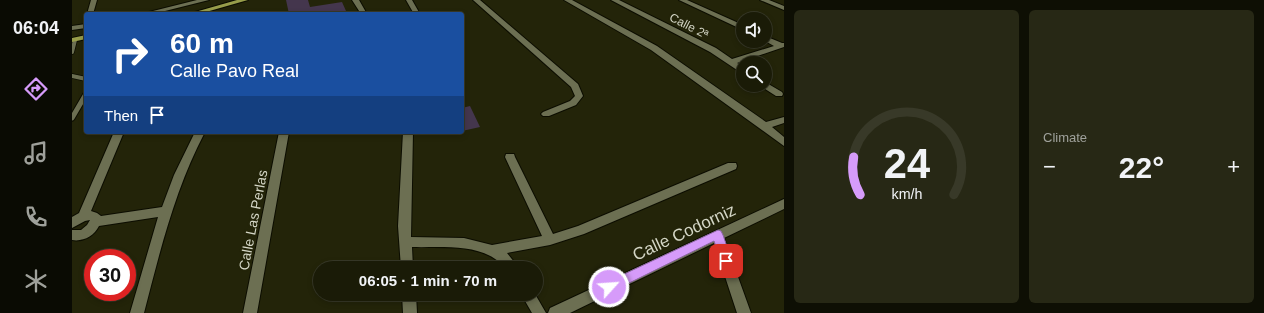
<!DOCTYPE html>
<html lang="en">
<head>
<meta charset="utf-8">
<style>
  :root { --surface:#1a1b07; --page:#272815; --text:#f1f3f6; --muted:#9fa19b; --line:#383928; --accent:#d69bfa }
  body { margin:0; font-family:Arial,sans-serif; background:var(--page); color:var(--text); height:100vh; display:flex; flex-direction:column; font-size:15px; white-space:nowrap }
  * { box-sizing:border-box; margin:0 }
  p { font-size:13px; color:var(--muted) }
  .icon { flex:none; width:22px; height:22px; fill:none; stroke:currentColor; stroke-width:2; stroke-linecap:round; stroke-linejoin:round }
  .map { position:relative; flex:1; overflow:hidden }
  .details { display:flex; flex-direction:column; gap:10px; padding:10px; background:#0e0f04; width:480px }
  .details>* { flex:none }
  .guide { position:absolute; left:12px; top:12px; width:380px; height:122px; border-radius:4px; box-shadow:0 2px 6px #0003,0 0 0 1px var(--line); background:#1a4fa0; color:#fff; overflow:hidden }
  .buttons { position:absolute; left:664px; top:12px; display:grid; gap:8px }
  .buttons a { display:grid; place-items:center; width:36px; height:36px; border-radius:50%; background:var(--surface); box-shadow:0 2px 6px #0003,0 0 0 1px var(--line); font-size:20px }
  .speed { position:absolute; left:12px; top:249px; display:flex; gap:8px; font-size:20px; font-weight:700; text-align:center }
  .speed>* { display:grid; place-content:center; width:52px; height:52px; border-radius:50%; background:var(--surface); box-shadow:0 2px 6px #0003,0 0 0 1px var(--line); line-height:1 }
  .speed .limit { border:6px solid #d22; background:#fff; color:#111 }
  .pin { position:absolute; display:grid; place-items:center; width:34px; height:34px; color:#fff; margin:-17px; border-radius:8px; box-shadow:0 2px 6px #0006 }
  .me { position:absolute; width:44px; margin:-22px; rotate:64deg; stroke-linejoin:round; filter:drop-shadow(0 0 3px #0008) }
  .turn { display:flex; align-items:center; gap:14px; height:84px; padding:0 20px; font-size:18px }
  .turn .icon { width:52px; height:52px; stroke-width:2.5 }
  .turn b { display:block; font-size:28px; line-height:34px }
  .then { display:flex; align-items:center; height:38px; padding:0 20px; background:#0003; gap:8px; font-size:15px }
  .big { font-size:30px; font-weight:700; line-height:1.1 }
  .details .widget { flex:1; display:flex; flex-direction:column; justify-content:center; gap:6px; min-width:0; padding:0 14px; border-radius:6px; background:var(--page) }
  .details .dial { align-items:center; gap:0 }
  .dial svg { height:104px; overflow:visible; fill:none; stroke:var(--line); stroke-width:7; stroke-linecap:round; text-anchor:middle }
  .dial text { fill:var(--text); stroke:none }
  .heat { display:flex; justify-content:space-between; align-items:center; font-size:22px; direction:ltr }
  .details .tiles { flex:1; display:grid; gap:10px; grid-template-columns:repeat(2,1fr) }
  .trip { position:absolute; left:241px; top:261px; width:230px; height:40px; border-radius:20px; background:var(--surface); box-shadow:0 2px 6px #0003,0 0 0 1px var(--line); font-weight:700; line-height:40px; text-align:center }
  main { display:flex; flex:1; min-height:0 }
  .tab-bar { display:flex; flex-direction:column; width:72px; justify-content:space-around; align-items:center; background:#0a0b03; color:var(--muted) }
  .tab-bar .icon { width:28px; height:28px }
  .tab-bar .on { color:var(--accent) }
  .tab-bar b { font-size:18px; color:var(--text) }
  .map>svg:first-child { display:block }
  .building { fill:#44364d }
  .lines { fill:none; stroke-linecap:round; stroke-linejoin:round }
  .lane-far1-casing { stroke:#0c0d00; stroke-width:5.5 }
  .lane-casing { stroke:#0c0d00; stroke-width:7 }
  .street-casing { stroke:#0c0d00; stroke-width:2 }
  .primary-casing { stroke:#0c0d00; stroke-width:2 }
  .lane-far1 { stroke:#6c6f52; stroke-width:4 }
  .lane { stroke:#6c6f52; stroke-width:5 }
  .street { fill:#6c6f52; fill-rule:evenodd }
  .primary { fill:#979d4a; fill-rule:evenodd }
  .route { fill:#d69bfa; stroke:#8b65a2 }
  .labels { text-anchor:middle; stroke-width:4; stroke-linejoin:round; paint-order:stroke }
  .far-street-label { font-size:12px; fill:#d4d6c6; stroke:#232409 }
  .street-label { font-size:14px; fill:#d4d6c6; stroke:#232409 }
  .near-street-label { font-size:17px; fill:#d4d6c6; stroke:#232409 }
</style>
</head>
<body>
<main>
<nav class="tab-bar">
<b>06:04</b>
<svg class="icon on" aria-label="directions" viewBox="0 0 24 24"><path d="M12 3l9 9-9 9-9-9zM9 14v-3h6M13 9l2 2-2 2"/></svg>
<svg class="icon" aria-label="music" viewBox="0 0 24 24"><path d="M9 18V5l10-2v13"/><circle cx="6" cy="18" r="3"/><circle cx="16" cy="16" r="3"/></svg>
<svg class="icon" aria-label="phone" viewBox="0 0 24 24"><path d="M5 4h4l2 5-3 2q2 4 5 5l2-3 5 2v4C11 20 4 13 5 4z"/></svg>
<svg class="icon" aria-label="climate" viewBox="0 0 24 24"><path d="M12 3v18M4 7l16 10M4 17L20 7"/></svg>
</nav>
<div class="map">
<svg width="712" height="313" viewBox="0 0 712 313">
  <rect width="100%" height="100%" fill="#232409"/>
  <path class="building" d="M 214,0 L 236,0 L 238,7 L 270,2 L 274,11 L 260,14 L 217,14 Z
    M 398,106 L 408,127 L 390,131 L 390,108 Z"/>
  <g class="lines">
    <g class="lane-far1-casing">
      <path id="lane-far1" d="M 0,52 L 3,40
        M 0,76 L 14,79"/>
    </g>
    <g class="lane-casing">
      <path id="lane" d="M 0,118 L 14,94"/>
    </g>
    <g class="street-casing">
      <path id="street" d="M 19,0 L 25,0 L 21,14 L 15,14 Z
        M 125,0 L 137,0 L 81,14 L 69,14 Z
        M 280,0 L 287,0 L 295,14 L 289,14 Z
        M 334,0 L 340,0 L 348,14 L 342,14 Z
        M 401,0 L 408,0 L 506,84 L 511,96 L 504,105 L 477,116 L 471,116 L 469,114 L 471,112 L 498,101 L 503,96 L 499,87 Z
        M 492,0 L 500,0 L 585,46 L 694,122 L 712,117 L 712,123 L 700,127 L 712,137 L 712,146 L 579,50 Z
        M 539,0 L 547,0 L 644,48 L 660,59 L 702,46 L 693,41 L 693,36 L 710,43 L 712,43 L 712,47 L 665,63 L 671,66 L 671,72 L 668,72 L 638,52 Z
        M 607,0 L 615,0 L 671,25 L 671,30 Z
        M 688,0 L 697,0 L 712,6 L 712,10 Z
        M 14,24 L 14,28 L 0,30 L 0,26 Z
        M 693,82 L 710,92 L 711,94 L 710,96 L 704,96 L 690,87 L 689,85 L 693,85 Z
        M 42,132 L 52,132 L 19,211 L 25,213 L 29,216 L 90,207 L 102,175 L 123,132 L 133,132 C 103,189 88,251 72,313 L 58,313 L 86,217 L 27,226 C 22,236 11,242 0,240 L 0,230 L 9,230 L 15,225 L 18,220 L 13,221 L 0,228 L 0,217 L 7,213 Z
        M 207,132 L 217,132 L 185,313 L 171,313 Z
        M 331,132 L 341,132 L 339,237 L 392,238 L 420,245 L 470,236 L 433,157 L 434,154 L 442,154 L 443,157 L 481,234 L 506,226 L 656,163 L 664,163 L 665,166 L 664,169 L 512,234 L 478,245 L 435,253 L 447,268 L 433,268 C 412,242 370,248 340,247 L 341,268 L 329,268 L 326,226 Z
        M 712,199 L 712,209 L 652,238 L 679,313 L 665,313 L 642,243 L 498,313 L 476,313 L 478,308 Z
        M 330,294 L 344,294 L 345,313 L 331,313 Z
        M 449,294 L 463,294 L 474,313 L 460,313 Z"/>
    </g>
    <g class="primary-casing">
      <path id="primary" d="M 165,0 L 176,0 L 127,14 L 116,14 Z
        M 14,35 L 14,39 L 0,42 L 0,38 Z"/>
    </g>
    <use href="#lane-far1" class="lane-far1"/>
    <use href="#lane" class="lane"/>
    <use href="#street" class="street"/>
    <use href="#primary" class="primary"/>
  </g>
  <path class="route" d="M 646,230 L 649,231 L 651,235 L 660,261 L 658,264 L 654,266 L 650,264 L 642,241 L 541,291 L 537,293 L 533,291 L 531,287 L 533,283 Z"/>
  <g class="labels">
    <g class="far-street-label">
      <text transform="translate(617 26) rotate(27)" y="4">Calle 2ª</text>
    </g>
    <g class="street-label">
      <text transform="translate(181 220) rotate(-79)" y="5">Calle Las Perlas</text>
    </g>
    <g class="near-street-label">
      <text transform="translate(612 232) rotate(-25)" y="6">Calle Codorniz</text>
    </g>
  </g>
</svg>
<div class="buttons">
<a><svg class="icon" aria-label="sound" viewBox="0 0 24 24"><path d="M4 9h4l5-4v14l-5-4H4zM17 9q2 3 0 6"/></svg></a>
<a><svg class="icon" aria-label="search" viewBox="0 0 24 24"><circle cx="10" cy="10" r="6"/><path d="M15 15l6 6"/></svg></a>
</div>
<div class="speed"><div class="limit">30</div></div>
<div class="pin" style="left:654px;top:261px;background:#d93025"><svg class="icon" aria-label="arrive" viewBox="0 0 24 24"><path d="M6 21V4h12l-3 4 3 4H6"/></svg></div>
<svg class="me" style="left:537px;top:287px" viewBox="-20 -20 40 40"><circle r="17" fill="#d69bfa" stroke="#fff" stroke-width="3"/><path d="M0-11L8 9 0 5-8 9z" fill="#fff"/></svg>
<div class="trip">06:05 · 1 min · 70 m</div>
<div class="guide">
<div class="turn"><svg class="icon" aria-label="right" viewBox="0 0 24 24"><path d="M7 20v-9h11M14 6l5 5-5 5"/></svg><div><b>60 m</b>Calle Pavo Real</div></div>
<div class="then">Then<svg class="icon" aria-label="arrive" viewBox="0 0 24 24"><path d="M6 21V4h12l-3 4 3 4H6"/></svg></div>
</div>
</div>
<section class="details">
<div class="tiles">
<div class="widget dial"><svg viewBox="0 0 100 80">
<path d="M14 69A42 42 0 1 1 86 69"/>
<path d="M14 69A42 42 0 0 1 9 40" stroke="#d69bfa"/>
<text x="50" y="56" font-size="32" font-weight="700">24</text>
<text x="50" y="72" font-size="11">km/h</text>
</svg></div>
<div class="widget"><p>Climate</p>
<div class="heat"><a>−</a><b class="big">22°</b><a>+</a></div>
</div>
</div>
</section>
</main>
</body>
</html>
